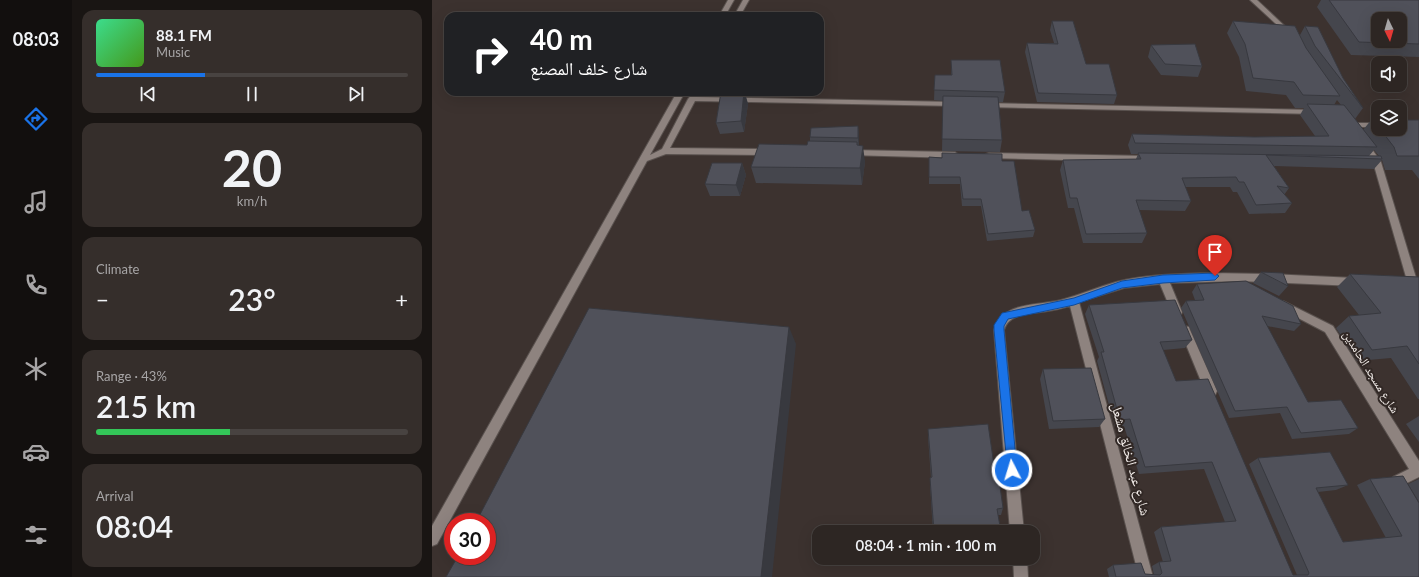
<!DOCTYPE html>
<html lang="en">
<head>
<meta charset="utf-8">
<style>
  :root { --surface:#2d2623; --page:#352e2b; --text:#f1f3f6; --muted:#a7a5a6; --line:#484341; --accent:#1a73e8 }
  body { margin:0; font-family:Lato,"Noto Naskh Arabic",sans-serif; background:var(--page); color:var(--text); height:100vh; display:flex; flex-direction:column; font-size:15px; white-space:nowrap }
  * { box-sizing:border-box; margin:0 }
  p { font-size:13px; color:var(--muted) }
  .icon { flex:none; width:22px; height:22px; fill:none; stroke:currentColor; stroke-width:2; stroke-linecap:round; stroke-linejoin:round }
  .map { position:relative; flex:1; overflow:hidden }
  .details { display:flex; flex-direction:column; gap:10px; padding:10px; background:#191513; width:360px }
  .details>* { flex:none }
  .hud { position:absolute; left:12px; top:12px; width:380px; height:84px; border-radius:12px; box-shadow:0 4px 16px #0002,0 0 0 1px var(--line); background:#202124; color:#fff; overflow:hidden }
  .needle { width:26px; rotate:175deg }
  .tools { position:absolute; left:939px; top:12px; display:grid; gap:8px }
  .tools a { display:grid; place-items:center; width:36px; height:36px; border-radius:8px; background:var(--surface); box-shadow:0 4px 16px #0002,0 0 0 1px var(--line); font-size:20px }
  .speed { position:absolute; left:12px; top:513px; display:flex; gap:8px; font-size:20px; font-weight:700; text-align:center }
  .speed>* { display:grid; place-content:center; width:52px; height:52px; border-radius:50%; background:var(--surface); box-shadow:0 4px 16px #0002,0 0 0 1px var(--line); line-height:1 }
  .speed .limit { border:6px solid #d22; background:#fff; color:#111 }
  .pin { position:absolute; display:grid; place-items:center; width:34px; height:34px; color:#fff; margin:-41px -17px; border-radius:50% 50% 50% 0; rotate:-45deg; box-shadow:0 0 4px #0007 }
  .pin .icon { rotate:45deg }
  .me { position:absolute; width:44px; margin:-22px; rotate:355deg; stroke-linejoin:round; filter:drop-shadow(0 0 3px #0008) }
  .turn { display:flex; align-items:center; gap:14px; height:84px; padding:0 20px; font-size:18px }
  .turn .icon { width:52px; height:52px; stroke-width:2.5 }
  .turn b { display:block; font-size:28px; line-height:34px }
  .big { font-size:30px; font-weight:600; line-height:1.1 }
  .details .card { flex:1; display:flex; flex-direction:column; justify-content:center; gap:6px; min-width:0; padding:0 14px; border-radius:12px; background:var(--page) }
  .details .dial { align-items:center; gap:0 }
  .dial b { font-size:52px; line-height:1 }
  .song { display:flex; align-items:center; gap:12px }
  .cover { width:48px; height:48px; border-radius:6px; background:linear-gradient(135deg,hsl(150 70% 55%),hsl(100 70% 35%)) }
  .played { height:4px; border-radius:2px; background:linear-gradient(90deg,var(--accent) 35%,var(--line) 35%) }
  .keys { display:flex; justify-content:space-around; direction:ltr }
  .heat { display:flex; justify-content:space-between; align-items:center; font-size:22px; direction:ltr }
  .charge { height:6px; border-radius:3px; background:linear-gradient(90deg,#34c759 43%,var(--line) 0) }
  .trip { position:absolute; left:380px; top:525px; width:228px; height:40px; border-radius:12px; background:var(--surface); box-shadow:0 4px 16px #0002,0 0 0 1px var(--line); font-weight:600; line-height:40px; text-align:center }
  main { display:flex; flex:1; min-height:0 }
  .menu { display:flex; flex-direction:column; width:72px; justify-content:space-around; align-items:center; background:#120f0e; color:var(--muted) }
  .menu .icon { width:28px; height:28px }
  .menu .active { color:var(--accent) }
  .menu b { font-size:18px; color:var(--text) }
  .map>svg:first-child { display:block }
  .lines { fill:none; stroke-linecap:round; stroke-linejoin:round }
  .minor-casing { stroke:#59514e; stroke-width:2 }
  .minor { fill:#8e837f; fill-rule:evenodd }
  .wall { fill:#45464d; fill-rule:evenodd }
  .shaded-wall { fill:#38393f }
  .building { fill:#50515a; stroke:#38393f; fill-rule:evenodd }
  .route { fill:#1a73e8; stroke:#114b97 }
  .labels { text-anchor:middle; stroke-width:4; stroke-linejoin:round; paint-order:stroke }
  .street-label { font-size:12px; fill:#f4eeeb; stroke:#312825 }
  .near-street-label { font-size:14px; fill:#f4eeeb; stroke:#312825 }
</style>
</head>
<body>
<main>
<nav class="menu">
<b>08:03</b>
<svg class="icon active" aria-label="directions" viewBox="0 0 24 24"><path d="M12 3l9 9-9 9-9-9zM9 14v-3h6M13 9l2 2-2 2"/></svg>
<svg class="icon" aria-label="music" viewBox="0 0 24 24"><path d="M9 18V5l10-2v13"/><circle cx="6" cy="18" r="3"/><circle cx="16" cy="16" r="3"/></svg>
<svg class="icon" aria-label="phone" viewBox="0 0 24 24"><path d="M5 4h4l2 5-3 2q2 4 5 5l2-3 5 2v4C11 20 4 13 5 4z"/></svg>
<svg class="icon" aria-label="climate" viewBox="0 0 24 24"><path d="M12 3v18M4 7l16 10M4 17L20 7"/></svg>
<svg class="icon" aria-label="car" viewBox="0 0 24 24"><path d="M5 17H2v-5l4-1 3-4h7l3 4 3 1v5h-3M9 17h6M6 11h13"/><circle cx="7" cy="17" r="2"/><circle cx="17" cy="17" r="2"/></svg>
<svg class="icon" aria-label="filters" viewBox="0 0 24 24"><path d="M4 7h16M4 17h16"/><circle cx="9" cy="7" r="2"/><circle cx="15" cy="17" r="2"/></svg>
</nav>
<section class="details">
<div class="card">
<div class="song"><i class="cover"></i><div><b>88.1 FM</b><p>Music</p></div></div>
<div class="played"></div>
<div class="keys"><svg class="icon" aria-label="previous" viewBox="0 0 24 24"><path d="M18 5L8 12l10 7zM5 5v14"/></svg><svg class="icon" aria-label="pause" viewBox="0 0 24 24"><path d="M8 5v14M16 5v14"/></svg><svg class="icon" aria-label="next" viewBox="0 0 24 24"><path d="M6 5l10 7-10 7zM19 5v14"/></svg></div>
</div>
<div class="card dial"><b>20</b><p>km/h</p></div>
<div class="card"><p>Climate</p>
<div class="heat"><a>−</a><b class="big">23°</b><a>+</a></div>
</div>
<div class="card"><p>Range · 43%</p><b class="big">215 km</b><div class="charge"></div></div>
<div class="card"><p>Arrival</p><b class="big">08:04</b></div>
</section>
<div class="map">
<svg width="987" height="577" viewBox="0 0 987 577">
  <rect width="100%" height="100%" fill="#3c322f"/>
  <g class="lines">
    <g class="minor-casing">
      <path id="minor" d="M 296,0 L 302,0 L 293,16 L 287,16 Z
        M 311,0 L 317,0 L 308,16 L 302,16 Z
        M 818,0 L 825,0 L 859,32 L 859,34 L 855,34 Z
        M 245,92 L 253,92 L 218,155 L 230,149 L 256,99 L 262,92 L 267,94 L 265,97 L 524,102 L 528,104 L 524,106 L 263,101 L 238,148 L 337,149 L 341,152 L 337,155 L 234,154 L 215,161 L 5,544 L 0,546 L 0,526 Z
        M 551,103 L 884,110 L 888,112 L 884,114 L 554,107 L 550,105 Z
        M 914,123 L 946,123 L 946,127 L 914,127 Z
        M 932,141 L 935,142 L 949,162 L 985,281 L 987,281 L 987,289 L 977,287 L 976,284 L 941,162 L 928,144 Z
        M 419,150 L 523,152 L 527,155 L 523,158 L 416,155 L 415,153 Z
        M 557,153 L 717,156 L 721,159 L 717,162 L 554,158 L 554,154 Z
        M 779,273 L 836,274 L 923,278 L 927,279 L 928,282 L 927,285 L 923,286 L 808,281 L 738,283 L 750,312 L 749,315 L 741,315 L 728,284 L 692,288 L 647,302 L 721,577 L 707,577 L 638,306 C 631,308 624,310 616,311 C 601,314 577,312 572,330 L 592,532 L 578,532 L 562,330 C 570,301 606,306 629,300 C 648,295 666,287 684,282 C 715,274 748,274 779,273 Z
        M 851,301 L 901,326 L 987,461 L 987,477 L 973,484 L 974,486 L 973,491 L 968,492 L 963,491 L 959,481 L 961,477 L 977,469 L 893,332 L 847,308 L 846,305 L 847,302 Z
        M 753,326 L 757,327 L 758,330 L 785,391 L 783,395 L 779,396 L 775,395 L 773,391 L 748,330 L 749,327 Z
        M 581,558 L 595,558 L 596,577 L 582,577 Z"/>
    </g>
    <use href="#minor" class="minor"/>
  </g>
  <path class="wall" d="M 889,0 L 987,0 L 987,57 L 919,55 L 885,7 Z
    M 620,21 L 654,64 L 685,95 L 682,104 L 605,102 L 593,52 L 595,43 L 622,43 L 618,30 Z
    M 801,21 L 868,35 L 873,26 L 931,108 L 923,119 L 931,130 L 940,119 L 946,119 L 946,129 L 968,129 L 987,120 L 987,179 L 980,170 L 953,170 L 950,160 L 942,169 L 842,166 L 857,188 L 852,195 L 860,203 L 853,213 L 817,214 L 805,192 L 801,192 L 798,187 L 753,187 L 759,201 L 753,211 L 707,210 L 715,233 L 710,243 L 651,243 L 642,208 L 636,208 L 628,170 L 631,160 L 704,159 L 706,154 L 699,154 L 696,145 L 700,134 L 822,137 L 883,136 L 868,115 L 872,108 L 863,108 L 854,95 L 814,91 L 807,57 L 795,33 ZM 905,100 L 909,105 L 902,105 ZM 942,150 L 947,156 L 937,156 Z
    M 719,45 L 770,66 L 766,77 L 729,75 L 716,57 Z
    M 519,60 L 573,92 L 571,102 L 567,102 L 570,140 L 568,152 L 510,151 L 511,101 L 502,100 L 503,75 L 519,75 Z
    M 289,92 L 317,92 L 316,97 L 314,96 L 316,104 L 312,132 L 288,134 L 284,123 Z
    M 426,126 L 427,137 L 427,145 L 433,162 L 430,185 L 324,183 L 319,167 L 375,145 L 378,141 L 378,137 Z
    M 497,157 L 570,161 L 590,211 L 603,230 L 601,237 L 555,241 L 549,206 L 530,206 L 528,184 L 497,184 Z
    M 310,163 L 314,175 L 308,196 L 278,196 L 273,184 Z
    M 829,272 L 856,286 L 847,296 L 821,283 Z
    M 918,274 L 987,277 L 987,399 L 986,399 L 959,358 L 925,361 L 904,328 L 917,316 L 927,315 L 905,287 Z
    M 765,284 L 869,324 L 862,331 L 835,326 L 876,402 L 926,428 L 917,434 L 860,439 L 848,413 L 797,418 L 749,308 L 754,301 L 763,300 L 760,292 Z
    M 657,305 L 760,340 L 753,348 L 731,350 L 744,381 L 861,575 L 865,575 L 817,464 L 826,458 L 916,485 L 904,490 L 886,492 L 911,542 L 954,538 L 925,485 L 938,479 L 971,476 L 987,577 L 677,577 L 675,569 L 681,565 L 713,574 L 722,575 L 720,566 L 727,562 L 731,562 L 722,532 L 729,527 L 793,522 L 772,469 L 707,474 L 692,426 L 683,427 L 665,361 L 667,357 L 653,314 Z
    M 611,369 L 673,419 L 667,427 L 617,429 L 608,379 Z
    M 987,416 L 987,442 L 974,424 Z
    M 496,429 L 563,472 L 571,508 L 569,515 L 566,515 L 569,532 L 501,532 L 498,485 L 498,478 L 499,478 L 496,437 Z
    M 987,479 L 987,502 L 976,484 Z
    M 503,558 L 571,558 L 570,560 L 504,566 Z"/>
  <path class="shaded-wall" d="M 312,92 L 316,104 L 312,132 L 309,121 Z
    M 426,126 L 427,137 L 427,149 L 426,138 Z
    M 431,146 L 433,162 L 430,185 L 428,168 Z
    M 310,163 L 314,175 L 308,196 L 304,185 Z
    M 357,327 L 364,344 L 340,577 L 329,577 Z"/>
  <path class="building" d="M 897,0 L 987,0 L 987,44 L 927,42 ZM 946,19 L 968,19 L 968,41 L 946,41 Z
    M 620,21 L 641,21 L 654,64 L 677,64 L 685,95 L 606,93 L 595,43 L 626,44 Z
    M 801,21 L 863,26 L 874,48 L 908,96 L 871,95 L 862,82 L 821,78 L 813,44 Z
    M 873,26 L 886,27 L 911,78 L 931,108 L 883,46 Z
    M 763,44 L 770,66 L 733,64 L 719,45 Z
    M 519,60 L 568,60 L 573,92 L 502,90 L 503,75 L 520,75 Z
    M 289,92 L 312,92 L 309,121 L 284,123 Z
    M 511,96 L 566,97 L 570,140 L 510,139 Z
    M 875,104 L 912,105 L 945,147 L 703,143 L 700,134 L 822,137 L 897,136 Z
    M 940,119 L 946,119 L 946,127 Z
    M 968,120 L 987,120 L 987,156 L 965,156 L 962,147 L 948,129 L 968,129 Z
    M 426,126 L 426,138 L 378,137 L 379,128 Z
    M 376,141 L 425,142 L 425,145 L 431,146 L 428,168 L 319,167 L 327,144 L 375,145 Z
    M 510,153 L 570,154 L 570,161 L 582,161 L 590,211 L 597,210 L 603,230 L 556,234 L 549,199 L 531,199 L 528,177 L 497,177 L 497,157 L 510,158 Z
    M 706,153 L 949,156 L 950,159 L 834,155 L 857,188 L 845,186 L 860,203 L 824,205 L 812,182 L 807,182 L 804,177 L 750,178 L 759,201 L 704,200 L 715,233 L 654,234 L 645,198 L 638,198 L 631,160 L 709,159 Z
    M 280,163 L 310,163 L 304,185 L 273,184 Z
    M 829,272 L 851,273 L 856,286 Z
    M 918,274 L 987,277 L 987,364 L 975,346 L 940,350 L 917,316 L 949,313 Z
    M 814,281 L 861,306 L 869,324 L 830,316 L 876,402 L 909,400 L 926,428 L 869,433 L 855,407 L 803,411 L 754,301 L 772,300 L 765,284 Z
    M 743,300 L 760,340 L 728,342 L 744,381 L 776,379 L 861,575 L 876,575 L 877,573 L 826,458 L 898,452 L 916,485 L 884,488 L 911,542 L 970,536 L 938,479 L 971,476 L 987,503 L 987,577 L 684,577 L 681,565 L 709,563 L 713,574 L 728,575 L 730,573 L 727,562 L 739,561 L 729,527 L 804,521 L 780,462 L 713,467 L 698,419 L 688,420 L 669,352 L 672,352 L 657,305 Z
    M 157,308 L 357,327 L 329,577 L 14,577 L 26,556 L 55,556 L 55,522 L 44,522 Z
    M 659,368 L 673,419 L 621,421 L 611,369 Z
    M 556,424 L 563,472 L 566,472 L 571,508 L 565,509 L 569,532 L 502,532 L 498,478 L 500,477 L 496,429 Z
    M 504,558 L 542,558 L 504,562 Z"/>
  <path class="route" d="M 783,273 L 787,276 L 783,280 L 731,283 L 690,288 L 642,305 L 576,319 L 572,326 L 572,330 L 585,470 L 584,474 L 580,476 L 576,474 L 562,330 L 562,325 L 570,313 L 642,298 L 690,281 L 731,275 Z"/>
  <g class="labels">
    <g class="street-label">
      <text transform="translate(939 372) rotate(58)" y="4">شارع مسجد الحامدين</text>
    </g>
    <g class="near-street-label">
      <text transform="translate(699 459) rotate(75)" y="5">شارع عبد الخالق مشعل</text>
    </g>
  </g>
</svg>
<div class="tools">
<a><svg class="needle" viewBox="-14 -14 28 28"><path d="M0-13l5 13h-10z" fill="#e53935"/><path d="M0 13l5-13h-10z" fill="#a7a5a6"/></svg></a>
<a><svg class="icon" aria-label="sound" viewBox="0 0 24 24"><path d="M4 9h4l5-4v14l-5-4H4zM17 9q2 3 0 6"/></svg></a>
<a><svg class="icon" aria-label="layers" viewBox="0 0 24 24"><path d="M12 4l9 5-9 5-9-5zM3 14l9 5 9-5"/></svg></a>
</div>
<div class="speed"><div class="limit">30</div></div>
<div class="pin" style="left:783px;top:276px;background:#d93025"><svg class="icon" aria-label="arrive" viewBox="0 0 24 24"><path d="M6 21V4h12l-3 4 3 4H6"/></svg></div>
<svg class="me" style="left:580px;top:470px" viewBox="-20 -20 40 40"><circle r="17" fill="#1a73e8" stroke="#fff" stroke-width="3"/><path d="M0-11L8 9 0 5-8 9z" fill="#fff"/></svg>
<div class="trip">08:04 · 1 min · 100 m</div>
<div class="hud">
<div class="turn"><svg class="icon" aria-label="right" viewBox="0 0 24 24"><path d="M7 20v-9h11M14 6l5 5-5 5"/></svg><div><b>40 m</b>شارع خلف المصنع</div></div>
</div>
</div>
</main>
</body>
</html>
